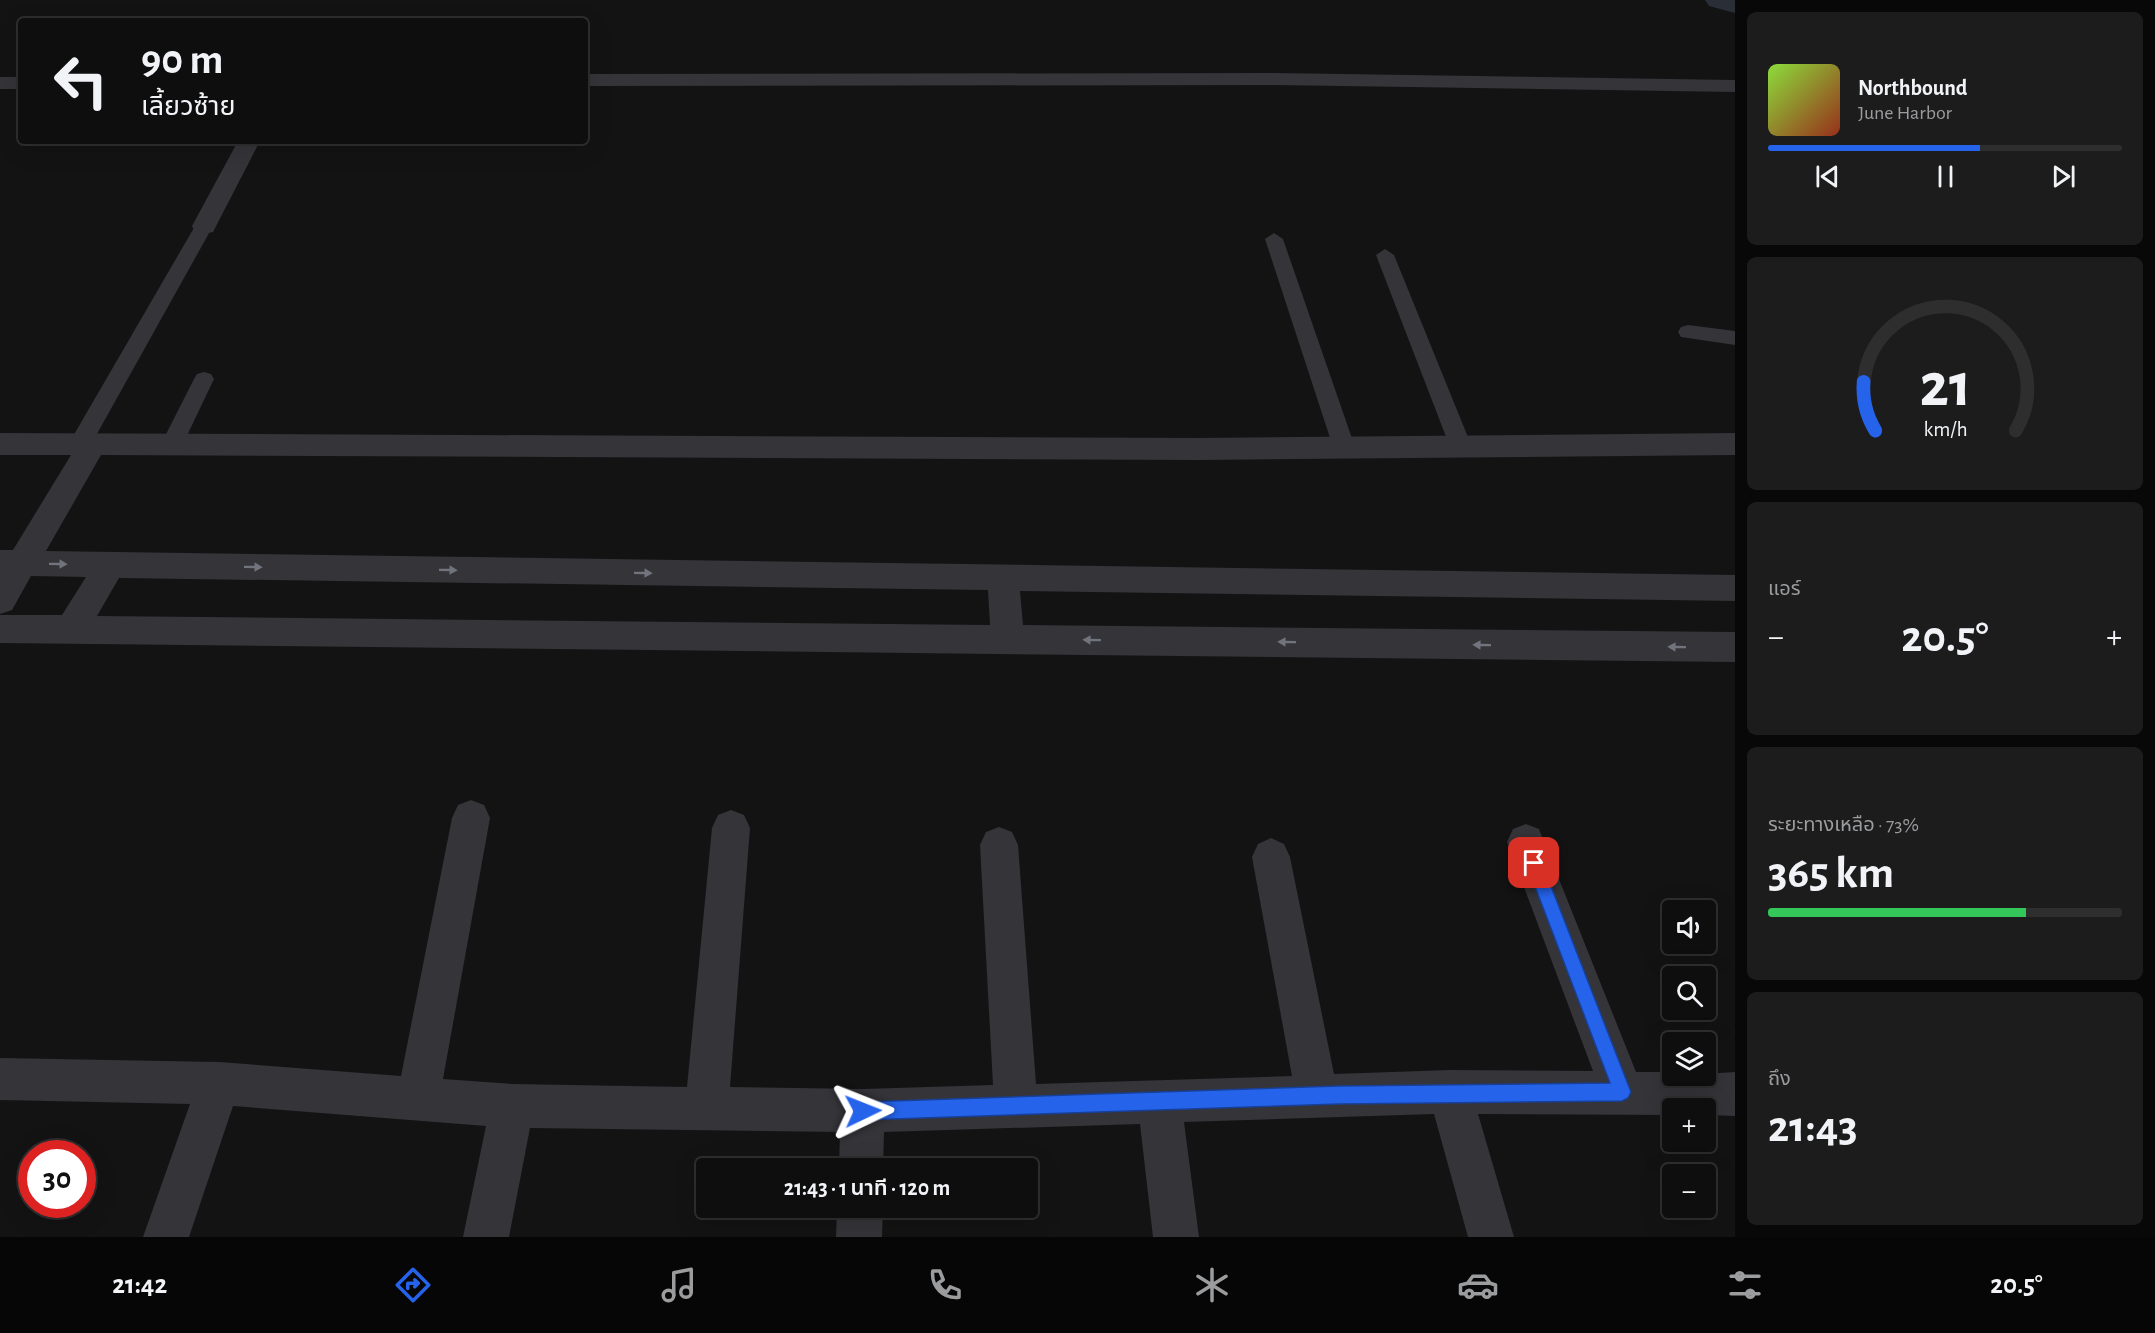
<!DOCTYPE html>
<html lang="th">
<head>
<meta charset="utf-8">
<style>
  :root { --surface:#0e0e0f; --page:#1c1c1d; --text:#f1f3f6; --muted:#9b9c9e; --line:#2e2e2f; --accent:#2563eb }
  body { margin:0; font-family:"Alegreya Sans","Noto Sans Thai",sans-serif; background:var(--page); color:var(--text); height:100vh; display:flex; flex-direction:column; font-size:22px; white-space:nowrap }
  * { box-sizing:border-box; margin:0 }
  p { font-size:20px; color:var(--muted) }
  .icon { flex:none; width:33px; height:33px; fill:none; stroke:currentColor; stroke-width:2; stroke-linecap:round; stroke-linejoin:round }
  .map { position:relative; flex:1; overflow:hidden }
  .details { display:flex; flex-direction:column; gap:12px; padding:12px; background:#080808; width:420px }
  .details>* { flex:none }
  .guide { position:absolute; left:18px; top:18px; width:570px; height:126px; border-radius:6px; box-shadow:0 6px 24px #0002,0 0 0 2px var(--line); background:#0e0e0f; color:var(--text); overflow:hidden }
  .tools { position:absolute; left:1662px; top:900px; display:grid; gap:12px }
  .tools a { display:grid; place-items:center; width:54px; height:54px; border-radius:6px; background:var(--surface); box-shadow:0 6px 24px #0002,0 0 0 2px var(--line); font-size:30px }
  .speed { position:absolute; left:18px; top:1140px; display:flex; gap:12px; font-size:30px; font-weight:700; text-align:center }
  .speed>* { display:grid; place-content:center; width:78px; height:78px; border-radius:50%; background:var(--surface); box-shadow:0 6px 24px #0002,0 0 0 2px var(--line); line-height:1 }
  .speed .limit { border:9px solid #d22; background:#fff; color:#111 }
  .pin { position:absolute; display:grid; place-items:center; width:51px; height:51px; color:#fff; margin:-26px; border-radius:12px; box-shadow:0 3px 9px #0006 }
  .me { position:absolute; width:66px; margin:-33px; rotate:88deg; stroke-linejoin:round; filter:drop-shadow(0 0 4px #0008) }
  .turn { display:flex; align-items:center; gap:21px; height:126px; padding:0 24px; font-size:27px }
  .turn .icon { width:78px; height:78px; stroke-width:2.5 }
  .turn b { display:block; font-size:42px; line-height:51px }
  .big { font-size:45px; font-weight:600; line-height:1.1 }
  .details .tile { flex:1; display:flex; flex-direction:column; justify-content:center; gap:9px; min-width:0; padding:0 21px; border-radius:9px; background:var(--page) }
  .details .dial { align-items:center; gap:0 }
  .dial svg { height:156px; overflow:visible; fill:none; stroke:var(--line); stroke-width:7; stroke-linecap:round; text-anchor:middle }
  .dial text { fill:var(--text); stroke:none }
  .song { display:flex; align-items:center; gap:18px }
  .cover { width:72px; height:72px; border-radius:9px; background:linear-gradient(135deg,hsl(90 70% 55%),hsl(10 70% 35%)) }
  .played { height:6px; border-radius:3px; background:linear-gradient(90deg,var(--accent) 60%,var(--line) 60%) }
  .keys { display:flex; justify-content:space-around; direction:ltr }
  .heat { display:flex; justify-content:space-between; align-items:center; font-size:33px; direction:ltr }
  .charge { height:9px; border-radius:4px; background:linear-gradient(90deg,#34c759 73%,var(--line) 0) }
  .trip { position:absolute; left:696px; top:1158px; width:342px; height:60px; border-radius:6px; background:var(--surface); box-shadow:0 6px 24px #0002,0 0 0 2px var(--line); font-weight:600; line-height:60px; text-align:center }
  .dock { display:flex; height:96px; justify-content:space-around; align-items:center; background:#060606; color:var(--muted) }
  .dock .icon { width:42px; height:42px }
  .dock .active { color:var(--accent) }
  .dock b { font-size:27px; color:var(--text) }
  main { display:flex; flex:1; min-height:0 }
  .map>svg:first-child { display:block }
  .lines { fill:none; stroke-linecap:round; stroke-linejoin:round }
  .canal { fill:#2a2f37; fill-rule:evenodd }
  .lane { fill:#343439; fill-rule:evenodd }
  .street { fill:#343439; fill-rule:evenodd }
  .oneway { fill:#72747d }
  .route { fill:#2563eb; stroke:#184099; stroke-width:1.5 }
</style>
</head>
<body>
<main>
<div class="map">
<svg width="1735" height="1237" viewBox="0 0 1735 1237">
  <rect width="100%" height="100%" fill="#131314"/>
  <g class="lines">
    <path class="canal" d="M 1705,0 L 1735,0 L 1735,13 L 1709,6 Z"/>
    <path class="lane" d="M 204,220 L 213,226 L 88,450 L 80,452 L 72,450 L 69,444 L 72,438 L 195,226 Z
      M 1274,233 L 1283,239 L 1355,447 L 1352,453 L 1344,455 L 1336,453 L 1333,447 L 1265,239 Z
      M 1385,249 L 1394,255 L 1472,447 L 1469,453 L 1461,455 L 1453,453 L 1450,447 L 1376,255 Z
      M 1688,325 L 1735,331 L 1735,345 L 1681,337 L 1678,332 L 1681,327 Z
      M 204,372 L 211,374 L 214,379 L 183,444 L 180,450 L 172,452 L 164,450 L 161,444 L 194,379 L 197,374 Z"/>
    <path class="street" d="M 1275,73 L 1735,80 L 1735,92 L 1275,85 L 585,86 L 585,74 Z
      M 0,77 L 21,77 L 21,89 L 0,89 Z
      M 238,141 L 260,141 L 213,232 L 204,234 L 195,232 L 192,226 Z
      M 0,433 L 1199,438 L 1735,433 L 1735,455 L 1199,460 L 101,455 L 46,551 L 1735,575 L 1735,601 L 1020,591 L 1023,625 L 1735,632 L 1735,662 L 0,643 L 0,615 L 62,615 L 86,577 L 31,576 L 12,610 L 0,614 L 0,550 L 13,550 L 71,455 L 0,455 ZM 119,578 L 988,590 L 990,625 L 97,616 Z
      M 471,800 L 484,805 L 490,818 L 443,1079 L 512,1084 L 687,1087 L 712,828 L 718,815 L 731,810 L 744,815 L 750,828 L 730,1087 L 863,1089 L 993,1085 L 980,845 L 986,832 L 999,827 L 1012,832 L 1018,845 L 1036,1084 L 1292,1076 L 1252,857 L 1258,844 L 1271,838 L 1284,844 L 1290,857 L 1334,1074 L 1450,1070 L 1593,1071 L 1507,842 L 1513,829 L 1526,824 L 1539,829 L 1636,1072 L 1672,1072 L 1672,1076 L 1735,1072 L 1735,1116 L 1706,1115 L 1706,1108 L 1672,1108 L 1672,1115 L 1478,1114 L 1514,1237 L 1468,1237 L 1434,1114 L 1184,1122 L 1199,1237 L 1153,1237 L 1140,1124 L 884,1132 L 883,1168 L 839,1168 L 840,1132 L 530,1128 L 509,1237 L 463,1237 L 486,1126 L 233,1106 L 189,1237 L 143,1237 L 190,1104 L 0,1100 L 0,1058 L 219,1062 L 401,1076 L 452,818 L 458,805 Z
      M 837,1208 L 883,1208 L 882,1237 L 836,1237 Z"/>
  </g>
  <defs><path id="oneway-solid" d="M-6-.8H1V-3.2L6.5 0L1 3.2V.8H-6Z" transform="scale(1.5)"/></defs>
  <g class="oneway">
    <use href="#oneway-solid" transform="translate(58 564) rotate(1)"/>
    <use href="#oneway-solid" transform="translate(253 567) rotate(1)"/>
    <use href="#oneway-solid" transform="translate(448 570) rotate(1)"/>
    <use href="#oneway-solid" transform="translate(643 573) rotate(1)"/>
    <use href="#oneway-solid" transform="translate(1092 640) rotate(-179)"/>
    <use href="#oneway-solid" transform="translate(1287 642) rotate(-179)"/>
    <use href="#oneway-solid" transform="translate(1482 645) rotate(-179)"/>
    <use href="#oneway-solid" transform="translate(1677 647) rotate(-179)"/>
  </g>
  <path class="route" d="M 1534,855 L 1540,857 L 1542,863 L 1631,1092 L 1628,1098 L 1622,1101 L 1339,1104 L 863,1120 L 857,1118 L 854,1111 L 857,1105 L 863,1102 L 1339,1086 L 1610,1083 L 1526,863 L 1528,857 Z"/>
</svg>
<div class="tools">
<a><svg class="icon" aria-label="sound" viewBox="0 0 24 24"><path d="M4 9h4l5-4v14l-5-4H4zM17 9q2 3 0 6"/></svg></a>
<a><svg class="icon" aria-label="search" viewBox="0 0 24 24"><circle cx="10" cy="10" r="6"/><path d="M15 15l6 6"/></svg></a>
<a><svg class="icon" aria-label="layers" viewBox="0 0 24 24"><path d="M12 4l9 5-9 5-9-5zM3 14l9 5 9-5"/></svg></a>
<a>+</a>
<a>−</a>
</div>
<div class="speed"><div class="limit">30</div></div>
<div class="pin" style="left:1534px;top:863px;background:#d93025"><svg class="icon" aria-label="arrive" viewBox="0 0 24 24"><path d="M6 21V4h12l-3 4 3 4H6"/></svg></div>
<svg class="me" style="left:863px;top:1111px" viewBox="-20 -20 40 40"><path d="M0-17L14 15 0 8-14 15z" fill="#2563eb" stroke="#fff" stroke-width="4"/></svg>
<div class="trip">21:43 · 1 นาที · 120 m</div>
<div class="guide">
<div class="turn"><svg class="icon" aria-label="left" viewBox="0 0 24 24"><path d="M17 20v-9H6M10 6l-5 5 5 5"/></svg><div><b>90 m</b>เลี้ยวซ้าย</div></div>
</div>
</div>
<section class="details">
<div class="tile">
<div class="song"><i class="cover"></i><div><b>Northbound</b><p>June Harbor</p></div></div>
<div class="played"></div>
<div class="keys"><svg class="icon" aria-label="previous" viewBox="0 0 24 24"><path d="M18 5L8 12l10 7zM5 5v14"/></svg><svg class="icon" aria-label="pause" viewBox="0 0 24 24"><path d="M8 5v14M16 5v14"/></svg><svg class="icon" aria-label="next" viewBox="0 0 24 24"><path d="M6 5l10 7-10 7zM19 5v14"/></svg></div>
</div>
<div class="tile dial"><svg viewBox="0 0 100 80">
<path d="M14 69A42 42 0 1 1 86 69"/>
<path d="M14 69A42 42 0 0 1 8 44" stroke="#2563eb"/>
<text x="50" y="56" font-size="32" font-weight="700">21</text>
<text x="50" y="72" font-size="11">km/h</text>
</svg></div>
<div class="tile"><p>แอร์</p>
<div class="heat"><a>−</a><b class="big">20.5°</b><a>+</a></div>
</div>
<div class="tile"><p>ระยะทางเหลือ · 73%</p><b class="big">365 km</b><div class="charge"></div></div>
<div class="tile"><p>ถึง</p><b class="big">21:43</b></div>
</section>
</main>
<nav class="dock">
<b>21:42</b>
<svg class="icon active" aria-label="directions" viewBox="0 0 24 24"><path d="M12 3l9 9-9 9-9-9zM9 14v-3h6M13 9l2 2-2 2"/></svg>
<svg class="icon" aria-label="music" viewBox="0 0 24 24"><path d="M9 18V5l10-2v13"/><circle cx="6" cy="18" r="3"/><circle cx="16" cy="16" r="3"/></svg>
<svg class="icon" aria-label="phone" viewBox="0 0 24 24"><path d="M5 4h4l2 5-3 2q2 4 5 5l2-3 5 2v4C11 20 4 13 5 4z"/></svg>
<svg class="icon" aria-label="climate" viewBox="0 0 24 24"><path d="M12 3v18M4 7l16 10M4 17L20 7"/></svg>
<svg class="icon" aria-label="car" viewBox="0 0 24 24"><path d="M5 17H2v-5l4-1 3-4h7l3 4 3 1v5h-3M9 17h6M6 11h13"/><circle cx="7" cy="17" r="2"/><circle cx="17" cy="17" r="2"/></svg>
<svg class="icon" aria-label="filters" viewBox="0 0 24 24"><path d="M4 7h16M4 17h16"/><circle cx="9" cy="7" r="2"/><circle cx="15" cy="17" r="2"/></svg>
<b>20.5°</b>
</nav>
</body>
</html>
